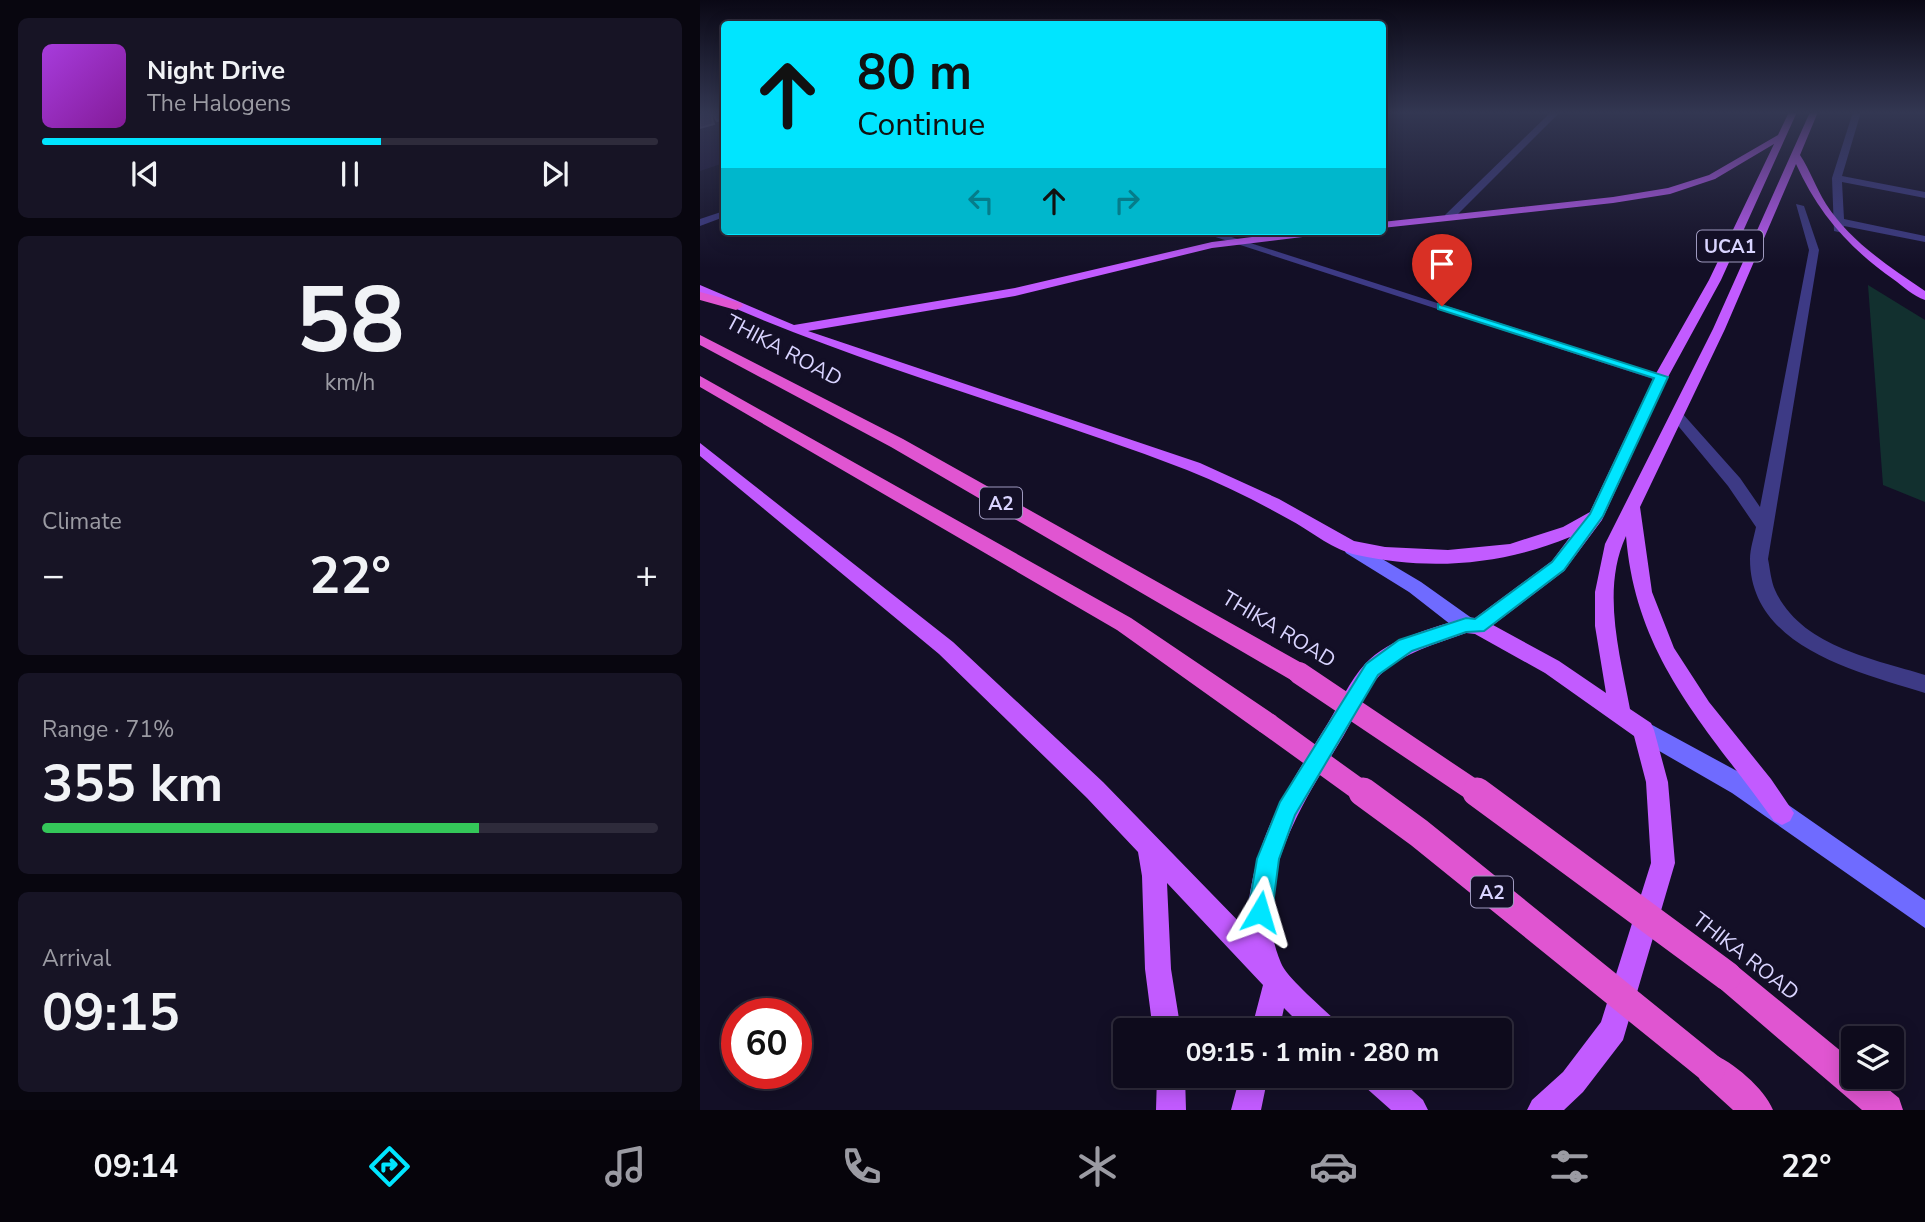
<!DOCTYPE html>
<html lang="en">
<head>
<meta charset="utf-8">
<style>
  :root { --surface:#0e0b1c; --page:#171425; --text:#f1f3f6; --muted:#9b9ba3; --line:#2e2b3b; --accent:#00e5ff }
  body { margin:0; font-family:"Nunito Sans",sans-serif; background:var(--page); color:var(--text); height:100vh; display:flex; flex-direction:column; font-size:26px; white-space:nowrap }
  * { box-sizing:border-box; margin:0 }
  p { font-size:23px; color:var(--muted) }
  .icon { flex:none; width:38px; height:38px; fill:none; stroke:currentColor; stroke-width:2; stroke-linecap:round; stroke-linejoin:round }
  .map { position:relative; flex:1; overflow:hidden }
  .drawer { display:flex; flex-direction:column; gap:18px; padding:18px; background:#08060f; width:700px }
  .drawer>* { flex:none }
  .hud { position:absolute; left:21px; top:21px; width:665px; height:214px; border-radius:7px; box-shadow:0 4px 18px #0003,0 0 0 2px var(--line); background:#00e5ff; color:#111; overflow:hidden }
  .buttons { position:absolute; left:1141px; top:1026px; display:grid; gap:14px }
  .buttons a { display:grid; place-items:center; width:63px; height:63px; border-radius:7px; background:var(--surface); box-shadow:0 4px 18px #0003,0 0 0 2px var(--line); font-size:35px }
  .speed { position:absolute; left:21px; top:998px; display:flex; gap:14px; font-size:35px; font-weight:700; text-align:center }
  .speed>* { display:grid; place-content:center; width:91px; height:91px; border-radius:50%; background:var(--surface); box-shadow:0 4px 18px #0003,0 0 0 2px var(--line); line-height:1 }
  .speed .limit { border:10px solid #d22; background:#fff; color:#111 }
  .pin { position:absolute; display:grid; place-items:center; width:60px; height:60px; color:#fff; margin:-72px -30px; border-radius:50% 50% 50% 0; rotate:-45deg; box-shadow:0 0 7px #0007 }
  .pin .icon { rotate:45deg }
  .me { position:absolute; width:77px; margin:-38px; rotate:7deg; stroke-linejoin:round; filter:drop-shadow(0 0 5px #0008) }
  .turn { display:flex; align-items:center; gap:24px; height:147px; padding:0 21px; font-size:32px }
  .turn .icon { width:91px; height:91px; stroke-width:2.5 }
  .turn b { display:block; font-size:49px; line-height:60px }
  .lanes { display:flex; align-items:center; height:66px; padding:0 21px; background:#0003; justify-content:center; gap:35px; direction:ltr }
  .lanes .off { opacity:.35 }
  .big { font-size:52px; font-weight:700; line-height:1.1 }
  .drawer .widget { flex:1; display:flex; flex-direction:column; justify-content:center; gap:10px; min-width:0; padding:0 24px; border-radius:10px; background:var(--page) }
  .drawer .dial { align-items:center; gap:0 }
  .dial b { font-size:91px; line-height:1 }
  .song { display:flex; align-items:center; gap:21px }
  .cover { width:84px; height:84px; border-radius:10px; background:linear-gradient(135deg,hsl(280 70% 55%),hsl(290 70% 35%)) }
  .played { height:7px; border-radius:4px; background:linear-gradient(90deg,var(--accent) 55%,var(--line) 55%) }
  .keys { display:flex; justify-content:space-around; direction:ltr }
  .heat { display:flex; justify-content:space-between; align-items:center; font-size:38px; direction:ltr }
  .charge { height:10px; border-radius:5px; background:linear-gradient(90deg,#34c759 71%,var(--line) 0) }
  .trip { position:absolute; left:413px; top:1018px; width:399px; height:70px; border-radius:7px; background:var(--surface); box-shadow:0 4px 18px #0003,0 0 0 2px var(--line); font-weight:700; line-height:70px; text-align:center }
  .dock { display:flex; height:112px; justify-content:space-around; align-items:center; background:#06040b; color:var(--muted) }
  .dock .icon { width:49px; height:49px }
  .dock .selected { color:var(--accent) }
  .dock b { font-size:32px; color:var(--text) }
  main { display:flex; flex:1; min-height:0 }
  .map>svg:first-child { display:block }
  .green { fill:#12302f }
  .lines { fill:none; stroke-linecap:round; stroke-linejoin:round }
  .minor { fill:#3d3a85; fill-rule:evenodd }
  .secondary { fill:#6f6bff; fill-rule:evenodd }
  .primary { fill:#c25bff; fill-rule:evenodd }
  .trunk { fill:#e055d1; fill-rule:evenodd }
  .trunk-bridge-far1 { stroke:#e055d1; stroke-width:22 }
  .trunk-bridge { stroke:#e055d1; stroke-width:29 }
  .shaded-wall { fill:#1d163a }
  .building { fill:#433a66; stroke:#5a527e; stroke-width:2 }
  .route { fill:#00e5ff; stroke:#0095a6; stroke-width:2 }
  .labels { text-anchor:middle; stroke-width:7; stroke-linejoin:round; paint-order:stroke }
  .shield { fill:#130f26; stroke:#9e99be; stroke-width:2 }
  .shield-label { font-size:19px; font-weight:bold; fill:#d9d4ff }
  .street-label { font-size:21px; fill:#d9d4ff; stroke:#130f26 }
</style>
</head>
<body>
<main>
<section class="drawer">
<div class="widget">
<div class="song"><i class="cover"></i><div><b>Night Drive</b><p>The Halogens</p></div></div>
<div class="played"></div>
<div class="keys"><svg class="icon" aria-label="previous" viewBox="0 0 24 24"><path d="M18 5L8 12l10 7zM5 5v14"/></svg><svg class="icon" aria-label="pause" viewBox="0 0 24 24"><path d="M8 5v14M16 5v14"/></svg><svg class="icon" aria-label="next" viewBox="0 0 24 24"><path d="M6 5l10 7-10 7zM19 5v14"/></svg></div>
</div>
<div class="widget dial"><b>58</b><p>km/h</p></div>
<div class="widget"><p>Climate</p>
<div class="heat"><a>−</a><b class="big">22°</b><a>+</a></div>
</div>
<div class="widget"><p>Range · 71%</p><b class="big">355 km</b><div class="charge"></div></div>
<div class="widget"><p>Arrival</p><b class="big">09:15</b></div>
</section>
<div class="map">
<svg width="1225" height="1110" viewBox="0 0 1225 1110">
  <rect width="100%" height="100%" fill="#130f26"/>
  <path class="green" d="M 1168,285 L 1225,320 L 1225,502 L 1183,485 Z"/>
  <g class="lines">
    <path class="minor" d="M 851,112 L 860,112 L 753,219 L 745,219 L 745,215 Z
      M 1153,112 L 1161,112 L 1142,176 L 1225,192 L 1225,198 L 1142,182 L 1144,219 L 1225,236 L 1225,242 L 1144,226 L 1143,233 L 1134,231 L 1132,178 Z
      M 1096,204 L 1104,206 L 1119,250 L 1068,559 C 1070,569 1071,581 1075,590 C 1100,646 1173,659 1225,675 L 1225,693 C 1159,672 1050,648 1050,559 C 1050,549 1054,537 1056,527 L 1028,486 L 970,416 L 972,413 L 982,413 L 1040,478 L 1060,507 L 1109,250 Z
      M 24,211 L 24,217 L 0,226 L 0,219 Z
      M 497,231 L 513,231 L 968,377 L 966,380 L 956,380 Z"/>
    <path class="secondary" d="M 652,541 L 721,582 L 773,619 L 776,625 L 773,631 L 766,633 L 759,631 L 709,592 L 646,553 L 643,548 Z
      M 943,720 L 1048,777 L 1225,900 L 1225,928 L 1032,793 L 935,737 L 932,730 L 935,723 Z"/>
    <path class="primary" d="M 1089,112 L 1097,112 L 1021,280 L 968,377 L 902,520 L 864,571 L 793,625 L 859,661 L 906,693 L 895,626 L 895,592 L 905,544 L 1013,329 L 1110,112 L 1118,112 L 1100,155 C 1110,170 1116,188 1126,204 C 1150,241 1188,266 1225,291 L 1225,300 C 1213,296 1203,286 1193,279 C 1149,248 1118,213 1096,164 L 1025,329 L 940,507 L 952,592 L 974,648 L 1009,702 L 1071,779 L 1094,813 L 1090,821 L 1082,825 L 1074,821 C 1006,726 936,659 926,536 C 901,590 920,654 930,709 L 951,723 L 954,730 L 968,782 L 975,863 L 923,1040 L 883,1092 L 864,1110 L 827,1110 L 832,1100 L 863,1072 L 901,1022 L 951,863 L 946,782 L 934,736 L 845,673 L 775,634 L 766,633 C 736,644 704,652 680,675 C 665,690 655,716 644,735 C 605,800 547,884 581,963 C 586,977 624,1009 636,1021 L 640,1031 L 607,1031 L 584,1008 L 579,1031 L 551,1031 L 563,985 L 467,883 L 471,969 L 481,1031 L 453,1031 L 445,969 L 442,876 L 438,852 L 387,798 L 239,654 L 0,456 L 0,443 L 253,642 L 403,782 L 546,929 C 552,840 582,797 628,723 C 639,705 650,680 665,664 C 690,637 733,629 766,617 L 775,618 L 852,561 L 870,537 C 802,565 730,571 657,555 C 633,550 614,533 592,521 C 558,502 523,484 487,470 C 326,408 158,365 0,293 L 0,285 L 94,325 L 315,288 L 512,242 L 601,231 L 632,231 L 627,234 L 512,248 L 315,296 L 108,331 L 500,463 L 579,499 L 654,541 L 685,547 L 748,550 L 810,544 L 863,527 L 890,512 L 954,377 L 1009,280 L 1074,144 L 1015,179 L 970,194 L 913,203 L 682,228 L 682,222 L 913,197 L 968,188 L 1009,175 L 1078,135 Z
      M 457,1076 L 485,1076 L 486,1110 L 456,1110 Z
      M 540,1076 L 568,1076 L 561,1110 L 531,1110 Z
      M 660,1076 L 696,1076 L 723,1100 L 728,1110 L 691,1110 L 664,1086 Z"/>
    <path class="trunk" d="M 0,292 L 41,303 L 43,306 L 36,310 L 0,300 Z
      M 0,335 L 203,439 L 607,666 L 610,673 L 607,680 L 599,683 L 591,680 L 191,447 L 0,345 Z
      M 0,376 L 431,618 L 576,716 L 580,724 L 576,732 L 568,735 L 560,732 L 417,630 L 0,387 Z
      M 1027,961 L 1037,966 L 1153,1061 L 1153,1076 L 1172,1076 L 1199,1098 L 1203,1110 L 1162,1110 L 1017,986 L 1012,976 L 1017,966 Z
      M 1011,1053 C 1033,1062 1064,1088 1073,1110 L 1033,1110 L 1000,1080 L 995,1069 L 1000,1058 Z"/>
    <path class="trunk-bridge-far1" d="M 599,673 L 779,794
      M 568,724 L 665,794"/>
    <path class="trunk-bridge" d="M 663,792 L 719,833 L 1011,1069
      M 777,792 L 1027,976"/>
  </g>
  <path class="shaded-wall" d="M 10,112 L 24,119 L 24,163 L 0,171 L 0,128 Z"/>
  <path class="building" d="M 0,112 L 10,112 L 14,124 L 0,128 Z
    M 11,112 L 24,112 L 24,119 L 17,121 Z"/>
  <linearGradient id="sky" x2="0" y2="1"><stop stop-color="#0a0815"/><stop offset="0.42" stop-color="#333752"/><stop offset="1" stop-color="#333752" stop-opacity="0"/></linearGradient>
  <rect width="1225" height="268" fill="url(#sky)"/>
  <path class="route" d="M 738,304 L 968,377 L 903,516 L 864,570 L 784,631 L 766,632 L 712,651 L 678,675 L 595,815 L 579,859 L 572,912 L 568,920 L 560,924 L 552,920 L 548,912 L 557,859 L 580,802 L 666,664 L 699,640 L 766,618 L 775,619 L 852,562 L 890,514 L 954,378 L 738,309 Z"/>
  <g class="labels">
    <g class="shield">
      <rect x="997" y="230.5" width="66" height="31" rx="5"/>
      <rect x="280" y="487.5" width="42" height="31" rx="5"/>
      <rect x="771" y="876.5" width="42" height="31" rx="5"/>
    </g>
    <g class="shield-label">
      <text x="1030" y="253">UCA1</text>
      <text x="301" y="510">A2</text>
      <text x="792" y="899">A2</text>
    </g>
    <g class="street-label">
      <text transform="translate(84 350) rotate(28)" y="7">THIKA ROAD</text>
      <text transform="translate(579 629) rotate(31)" y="7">THIKA ROAD</text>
      <text transform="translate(1046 956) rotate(38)" y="7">THIKA ROAD</text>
    </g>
  </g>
</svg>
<div class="buttons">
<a><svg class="icon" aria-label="layers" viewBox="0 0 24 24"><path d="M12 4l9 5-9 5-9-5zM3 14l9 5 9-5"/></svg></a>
</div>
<div class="speed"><div class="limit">60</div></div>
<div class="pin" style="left:742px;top:306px;background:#d93025"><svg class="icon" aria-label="arrive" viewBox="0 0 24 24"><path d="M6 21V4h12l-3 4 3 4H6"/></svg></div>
<svg class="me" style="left:560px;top:912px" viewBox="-20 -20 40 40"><path d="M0-17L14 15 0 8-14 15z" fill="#00e5ff" stroke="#fff" stroke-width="4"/></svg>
<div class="trip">09:15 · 1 min · 280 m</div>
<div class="hud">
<div class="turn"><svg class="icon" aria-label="ahead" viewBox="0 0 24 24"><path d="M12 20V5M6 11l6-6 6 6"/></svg><div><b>80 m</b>Continue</div></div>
<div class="lanes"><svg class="icon off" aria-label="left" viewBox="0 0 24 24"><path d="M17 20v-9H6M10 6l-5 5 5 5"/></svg><svg class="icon" aria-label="ahead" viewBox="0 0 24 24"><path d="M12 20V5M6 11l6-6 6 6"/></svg><svg class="icon off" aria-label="right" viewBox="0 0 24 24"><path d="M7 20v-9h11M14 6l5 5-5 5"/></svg></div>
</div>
</div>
</main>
<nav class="dock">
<b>09:14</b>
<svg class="icon selected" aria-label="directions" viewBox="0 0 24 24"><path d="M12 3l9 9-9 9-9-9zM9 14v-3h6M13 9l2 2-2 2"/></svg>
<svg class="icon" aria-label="music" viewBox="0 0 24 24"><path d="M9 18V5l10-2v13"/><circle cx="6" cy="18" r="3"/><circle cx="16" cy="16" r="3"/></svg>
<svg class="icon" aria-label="phone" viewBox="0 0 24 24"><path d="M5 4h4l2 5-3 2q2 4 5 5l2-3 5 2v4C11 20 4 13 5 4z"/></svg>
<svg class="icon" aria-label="climate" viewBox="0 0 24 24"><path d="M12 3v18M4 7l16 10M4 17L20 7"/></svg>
<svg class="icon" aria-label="car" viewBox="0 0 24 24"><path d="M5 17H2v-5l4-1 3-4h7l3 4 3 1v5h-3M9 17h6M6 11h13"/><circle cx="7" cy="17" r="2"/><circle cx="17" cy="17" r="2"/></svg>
<svg class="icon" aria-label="filters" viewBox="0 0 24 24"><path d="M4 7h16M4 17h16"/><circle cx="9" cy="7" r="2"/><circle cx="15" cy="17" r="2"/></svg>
<b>22°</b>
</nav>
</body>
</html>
